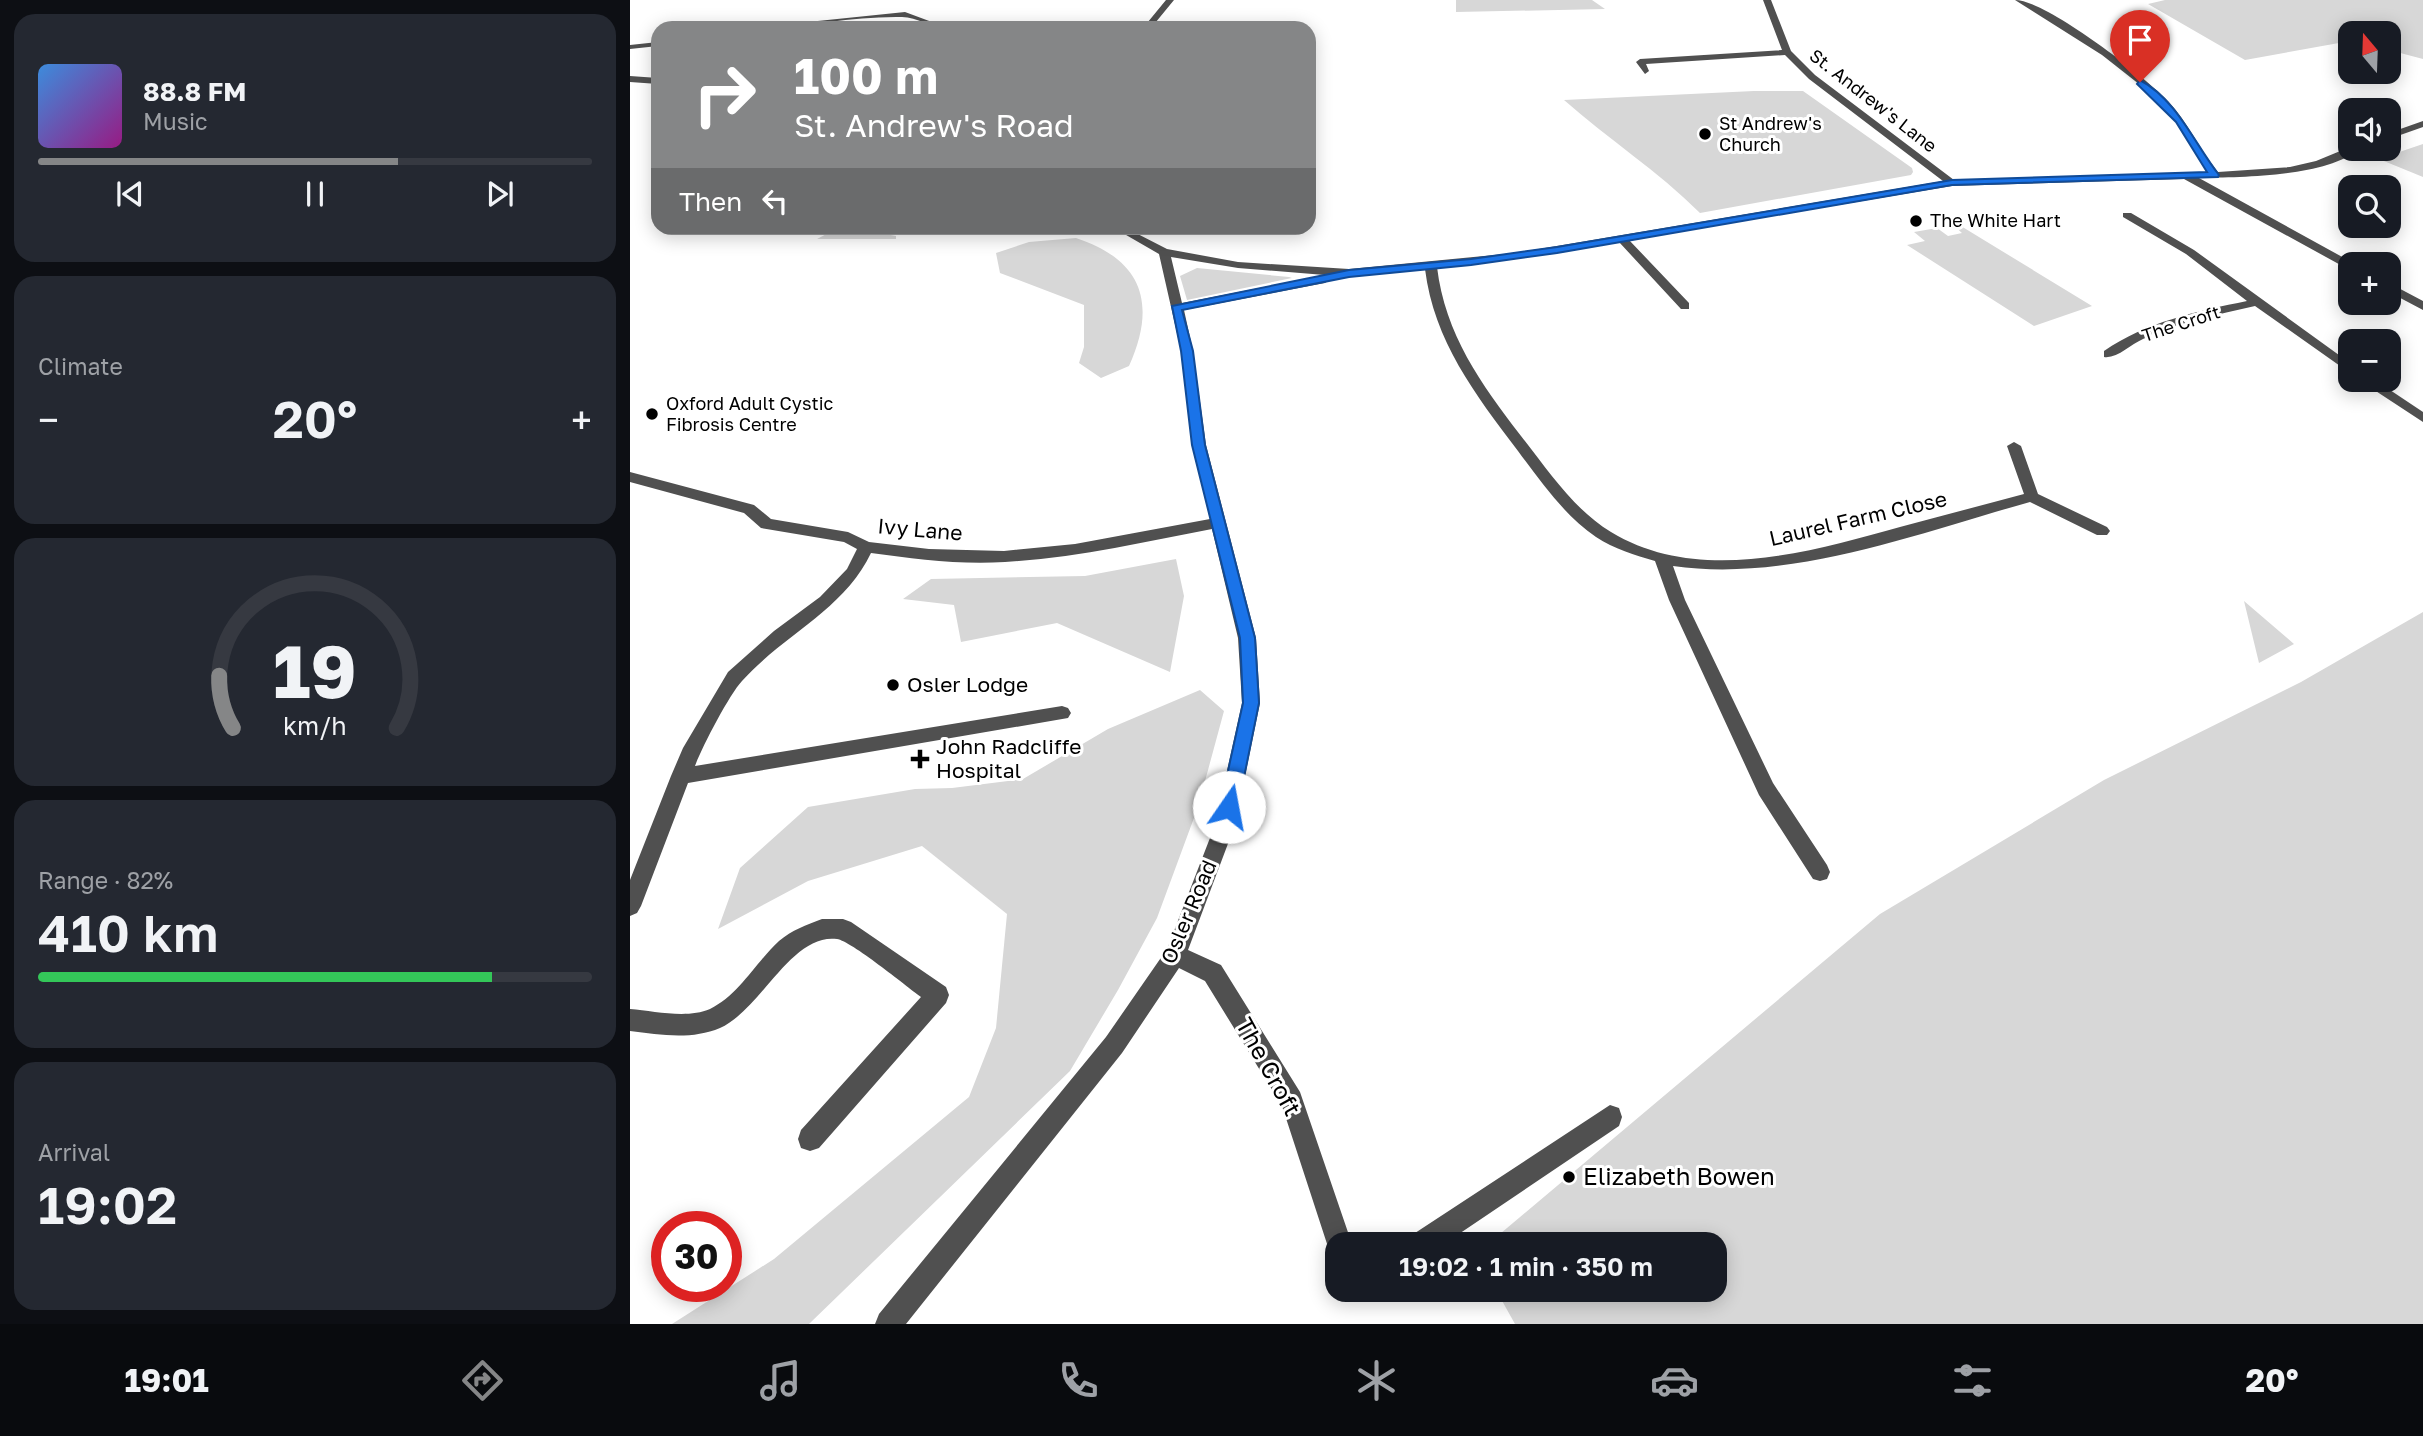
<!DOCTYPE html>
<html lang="en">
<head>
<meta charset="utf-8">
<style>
  :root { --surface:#171b24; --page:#242831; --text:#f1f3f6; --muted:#9ea1a6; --line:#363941; --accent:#858687 }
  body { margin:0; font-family:"Golos Text",sans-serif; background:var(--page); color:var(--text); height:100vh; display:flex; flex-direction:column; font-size:26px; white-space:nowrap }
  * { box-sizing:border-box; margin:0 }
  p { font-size:23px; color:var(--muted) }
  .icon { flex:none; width:38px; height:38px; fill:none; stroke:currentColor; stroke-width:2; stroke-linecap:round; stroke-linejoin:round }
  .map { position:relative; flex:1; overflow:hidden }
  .panel { display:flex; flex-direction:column; gap:14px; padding:14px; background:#0d0f14; width:630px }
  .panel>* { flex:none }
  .top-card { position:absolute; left:21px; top:21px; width:665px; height:214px; border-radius:21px; box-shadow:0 4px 18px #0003; background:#858687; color:#fff; overflow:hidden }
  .needle { width:46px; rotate:341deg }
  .fabs { position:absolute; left:1708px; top:21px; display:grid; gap:14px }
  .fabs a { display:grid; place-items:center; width:63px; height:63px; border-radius:14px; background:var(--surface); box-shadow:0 4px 18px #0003; font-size:35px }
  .speed { position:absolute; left:21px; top:1211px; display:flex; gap:14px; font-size:35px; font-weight:700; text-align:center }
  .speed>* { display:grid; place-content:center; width:91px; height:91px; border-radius:50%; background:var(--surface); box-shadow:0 4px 18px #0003; line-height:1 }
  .speed .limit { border:10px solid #d22; background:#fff; color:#111 }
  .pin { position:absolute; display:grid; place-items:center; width:60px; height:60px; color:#fff; margin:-72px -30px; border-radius:50% 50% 50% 0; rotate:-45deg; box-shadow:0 0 7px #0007 }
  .pin .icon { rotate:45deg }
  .me { position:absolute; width:77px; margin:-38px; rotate:12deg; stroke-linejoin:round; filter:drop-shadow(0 0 5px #0008) }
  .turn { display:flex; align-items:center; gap:24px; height:147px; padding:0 28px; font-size:32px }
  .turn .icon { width:91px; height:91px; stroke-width:2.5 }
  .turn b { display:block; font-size:49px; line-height:60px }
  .then { display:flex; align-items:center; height:66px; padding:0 28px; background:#0003; gap:14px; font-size:26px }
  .big { font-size:52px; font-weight:600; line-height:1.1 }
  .panel .tile { flex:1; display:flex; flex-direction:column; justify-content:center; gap:10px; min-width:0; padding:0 24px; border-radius:21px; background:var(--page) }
  .panel .dial { align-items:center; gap:0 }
  .dial svg { height:182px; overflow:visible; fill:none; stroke:var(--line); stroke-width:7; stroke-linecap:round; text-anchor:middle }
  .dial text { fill:var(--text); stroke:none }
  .song { display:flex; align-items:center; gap:21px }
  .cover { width:84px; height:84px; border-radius:10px; background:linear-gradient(135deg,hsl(210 70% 55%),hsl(310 70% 35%)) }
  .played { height:7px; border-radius:4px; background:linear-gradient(90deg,var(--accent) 65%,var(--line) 65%) }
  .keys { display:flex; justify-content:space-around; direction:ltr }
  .heat { display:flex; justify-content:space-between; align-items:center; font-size:38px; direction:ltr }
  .charge { height:10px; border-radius:5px; background:linear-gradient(90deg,#34c759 82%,var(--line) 0) }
  .trip { position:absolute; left:695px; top:1232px; width:402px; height:70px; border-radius:21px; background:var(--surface); box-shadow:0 4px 18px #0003; font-weight:600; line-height:70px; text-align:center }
  .menu { display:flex; height:112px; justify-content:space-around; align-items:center; background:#090b0e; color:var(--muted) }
  .menu .icon { width:49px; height:49px }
  .menu .active { color:var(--accent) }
  .menu b { font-size:32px; color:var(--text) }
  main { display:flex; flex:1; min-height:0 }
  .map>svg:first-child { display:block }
  .green { fill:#d7d7d7 }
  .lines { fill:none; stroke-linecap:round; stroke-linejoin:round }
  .minor { fill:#505050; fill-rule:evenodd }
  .route { fill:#1a73e8; stroke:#114b97; stroke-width:2 }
  .poi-dot { fill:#000; stroke:#fff; stroke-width:2.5 }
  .labels { text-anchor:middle; stroke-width:6; stroke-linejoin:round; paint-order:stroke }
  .far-street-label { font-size:18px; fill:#000; stroke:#fff }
  .far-poi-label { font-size:18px; fill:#000; stroke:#fff; text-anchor:start }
  .street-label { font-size:21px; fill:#000; stroke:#fff }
  .poi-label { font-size:21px; fill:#000; stroke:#fff; text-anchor:start }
  .near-street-label { font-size:24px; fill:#000; stroke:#fff }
  .near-poi-label { font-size:24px; fill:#000; stroke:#fff; text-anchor:start }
</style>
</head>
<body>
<main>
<section class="panel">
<div class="tile">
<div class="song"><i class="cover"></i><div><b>88.8 FM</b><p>Music</p></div></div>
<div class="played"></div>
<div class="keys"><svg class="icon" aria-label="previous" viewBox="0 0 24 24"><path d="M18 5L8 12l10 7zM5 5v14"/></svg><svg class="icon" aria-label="pause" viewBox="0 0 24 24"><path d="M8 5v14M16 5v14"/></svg><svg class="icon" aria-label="next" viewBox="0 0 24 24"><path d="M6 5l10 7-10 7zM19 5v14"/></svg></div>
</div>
<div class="tile"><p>Climate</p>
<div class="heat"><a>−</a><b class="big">20°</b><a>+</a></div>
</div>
<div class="tile dial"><svg viewBox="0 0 100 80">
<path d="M14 69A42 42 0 1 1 86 69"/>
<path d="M14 69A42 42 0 0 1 8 46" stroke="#858687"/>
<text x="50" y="56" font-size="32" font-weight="700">19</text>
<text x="50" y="72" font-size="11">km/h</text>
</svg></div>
<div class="tile"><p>Range · 82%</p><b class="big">410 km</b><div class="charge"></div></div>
<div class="tile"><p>Arrival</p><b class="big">19:02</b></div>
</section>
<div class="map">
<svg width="1793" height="1324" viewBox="0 0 1793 1324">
  <rect width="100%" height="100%" fill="#fff"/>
  <path class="green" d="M 826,0 L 962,0 L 975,9 L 826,12 Z
    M 1535,0 L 1793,0 L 1793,59 L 1759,50 L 1759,33 L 1720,33 L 1720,41 L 1615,60 L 1518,4 Z
    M 1124,91 L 1173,91 L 1282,168 L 1283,172 L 1281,175 L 1070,213 C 1028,171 978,139 934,100 Z
    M 1793,144 L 1793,177 L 1749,159 L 1790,145 Z
    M 1326,223 L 1462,306 L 1404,326 L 1277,245 L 1295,241 L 1284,232 L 1307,228 L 1318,236 L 1332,233 L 1322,224 Z
    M 203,228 L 222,228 L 266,236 L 266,239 L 187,239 L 206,229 Z
    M 446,238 C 513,260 527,304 499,366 L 471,378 L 449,363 L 454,347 L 454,305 L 370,273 L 366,253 L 399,242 Z
    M 567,268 L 659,277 L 662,278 L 557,300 L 550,276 Z
    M 546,559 L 554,596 L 540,672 L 427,623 L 331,642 L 324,605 L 273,599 L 301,579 L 455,576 Z
    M 1614,601 L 1664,644 L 1629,663 Z
    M 1793,612 L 1793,1324 L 885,1324 L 866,1290 L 1085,1290 L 1085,1244 L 858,1244 L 1250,914 L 1474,780 L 1671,682 Z
    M 570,690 L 594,711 L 568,807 L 527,918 L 488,990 L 440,1071 L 179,1324 L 42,1324 L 144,1259 L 339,1097 L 366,1028 L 377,914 L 292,846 L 178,881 L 88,929 L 110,868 L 178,807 L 285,789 L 322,788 L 393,779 L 478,729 Z"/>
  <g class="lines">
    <path class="minor" d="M 536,0 L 544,0 L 521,28 L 513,28 Z
      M 1133,0 L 1141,0 L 1161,51 L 1185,75 L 1324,180 L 1577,172 L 1546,122 L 1514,88 L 1472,55 L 1385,0 C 1416,0 1514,76 1538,101 C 1558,122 1569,149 1588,172 L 1660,167 L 1686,161 L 1720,147 L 1729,149 C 1697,177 1611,177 1569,178 L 1725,264 L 1720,264 L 1720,269 L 1716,268 L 1554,179 L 1322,186 L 999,240 L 1059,303 L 1059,309 L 1051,309 L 989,242 L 885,259 L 807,267 C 815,334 851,384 891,436 C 918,470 943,509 981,532 C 1068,585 1180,552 1270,527 C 1311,516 1353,505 1394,494 L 1377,446 L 1384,442 L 1391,446 L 1408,494 L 1477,527 L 1480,531 L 1477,535 L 1467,535 L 1400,502 C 1288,533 1160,583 1043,566 L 1055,600 L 1143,783 L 1197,865 L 1200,872 L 1197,879 L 1190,881 L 1183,879 L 1129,795 L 1039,600 L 1025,561 C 1005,555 984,549 966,537 C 934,515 911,482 888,451 C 845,394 804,341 795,269 L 719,277 L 608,268 L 541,257 L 552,303 L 695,275 L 701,279 L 695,283 L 554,310 L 563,351 L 576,445 L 626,638 L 630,703 L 605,825 L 558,950 L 591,965 L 670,1092 L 722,1244 L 707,1244 L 707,1256 L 700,1253 L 652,1106 L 575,981 L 549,968 L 492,1053 L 276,1324 L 245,1324 L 249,1314 L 476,1037 L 537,949 L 585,825 L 612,703 L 608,638 L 582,529 C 514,542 445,558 375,562 C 330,565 285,559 241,553 C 214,610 153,635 112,681 C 99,695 72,747 65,766 L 432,706 L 438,708 L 441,713 L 438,718 L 58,783 L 11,906 L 7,913 L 0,916 L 0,880 L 41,776 L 53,748 L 98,672 L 144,631 L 190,597 L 217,569 L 227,549 L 214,542 L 131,528 L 114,513 L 0,482 L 0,472 L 124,505 L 141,519 L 218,532 L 239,542 L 299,549 L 374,551 L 445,544 L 580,519 L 562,445 L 551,351 L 529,254 L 484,228 L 496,228 L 537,249 L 608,262 L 719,269 L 885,253 L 1313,181 L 1179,79 L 1155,55 L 1016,64 L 1019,71 L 1015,74 L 1006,62 L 1010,59 L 1152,50 Z
      M 275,12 L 318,28 C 301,28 287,17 272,17 C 221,16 171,28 121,28 Z
      M 28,42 L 28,46 L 0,49 L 0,45 Z
      M 0,76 L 28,78 L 28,84 L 0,82 Z
      M 1793,121 L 1793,127 L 1759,139 L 1759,133 Z
      M 1493,213 L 1501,213 L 1564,250 L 1720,363 L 1720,373 L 1625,306 C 1587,315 1548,322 1513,339 C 1501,344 1487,359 1474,357 L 1474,351 C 1516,322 1568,311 1617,301 L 1556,254 L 1493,217 Z
      M 1759,283 L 1793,301 L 1793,310 L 1759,292 Z
      M 1729,380 L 1745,380 L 1793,412 L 1793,422 Z
      M 192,919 L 213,919 L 221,922 L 316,987 L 319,995 L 316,1003 L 189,1148 L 180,1151 L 171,1148 L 168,1139 L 171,1130 L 291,997 C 276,986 221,941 207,939 C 161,933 131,1010 90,1028 C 62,1040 30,1035 0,1031 L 0,1009 C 24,1011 57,1019 80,1009 C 109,995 126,962 149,941 C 162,930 176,925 192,919 Z
      M 980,1105 L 989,1108 L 992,1117 L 989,1126 L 814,1244 L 778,1244 L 782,1235 Z"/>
  </g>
  <path class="route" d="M 1510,80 C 1547,100 1564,143 1589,175 L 1588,177 L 1322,185 L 927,253 L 841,265 L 719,277 L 552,310 L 563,351 L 575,445 L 625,638 L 629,703 L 608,807 L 605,812 L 599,815 L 592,812 L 590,807 L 613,703 L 610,638 L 562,445 L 551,351 L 542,306 L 719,270 L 841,259 L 927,247 L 1322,180 L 1577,172 L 1546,122 L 1507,84 Z"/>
  <g class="poi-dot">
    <circle cx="1075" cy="134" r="7"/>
    <circle cx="1286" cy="221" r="7"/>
    <circle cx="22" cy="414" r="7"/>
    <circle cx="263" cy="685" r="7"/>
    <path d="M286.5 748.5h7v7h7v7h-7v7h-7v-7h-7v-7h7z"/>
    <circle cx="939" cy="1177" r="7"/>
  </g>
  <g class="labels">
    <g class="far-street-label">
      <text transform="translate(1243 101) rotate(38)" y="6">St. Andrew's Lane</text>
      <text transform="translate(1551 324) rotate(-18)" y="6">The Croft</text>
    </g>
    <g class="far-poi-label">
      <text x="1089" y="130">St Andrew's<tspan x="1089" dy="21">Church</tspan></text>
      <text x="1300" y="227">The White Hart</text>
      <text x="36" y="410">Oxford Adult Cystic<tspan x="36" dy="21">Fibrosis Centre</tspan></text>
    </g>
    <g class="street-label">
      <text transform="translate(1228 519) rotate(-13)" y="7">Laurel Farm Close</text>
      <text transform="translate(290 530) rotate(5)" y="7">Ivy Lane</text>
      <text transform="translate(559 912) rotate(-67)" y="7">Osler Road</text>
    </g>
    <g class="poi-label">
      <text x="277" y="692">Osler Lodge</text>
      <text x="306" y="754">John Radcliffe<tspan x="306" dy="24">Hospital</tspan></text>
    </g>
    <g class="near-street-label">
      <text transform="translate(638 1067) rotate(61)" y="8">The Croft</text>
    </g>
    <g class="near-poi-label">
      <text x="953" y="1185">Elizabeth Bowen</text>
    </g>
  </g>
</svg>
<div class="fabs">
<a><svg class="needle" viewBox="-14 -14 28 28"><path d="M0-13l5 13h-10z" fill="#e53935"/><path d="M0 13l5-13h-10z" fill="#9ea1a6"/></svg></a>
<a><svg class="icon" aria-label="sound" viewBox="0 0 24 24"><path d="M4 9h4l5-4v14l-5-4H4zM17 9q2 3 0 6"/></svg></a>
<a><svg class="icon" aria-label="search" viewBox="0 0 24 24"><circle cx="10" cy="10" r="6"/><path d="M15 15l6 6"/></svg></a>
<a>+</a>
<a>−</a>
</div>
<div class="speed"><div class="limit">30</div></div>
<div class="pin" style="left:1510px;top:82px;background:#d93025"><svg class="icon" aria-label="arrive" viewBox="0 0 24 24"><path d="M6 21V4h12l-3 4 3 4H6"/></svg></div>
<svg class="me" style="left:599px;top:807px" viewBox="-20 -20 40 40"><circle r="19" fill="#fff"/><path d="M0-13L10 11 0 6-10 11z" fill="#1a73e8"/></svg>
<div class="trip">19:02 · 1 min · 350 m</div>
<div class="top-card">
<div class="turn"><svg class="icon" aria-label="right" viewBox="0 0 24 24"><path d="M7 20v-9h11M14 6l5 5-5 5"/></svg><div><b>100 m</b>St. Andrew's Road</div></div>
<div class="then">Then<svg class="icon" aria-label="left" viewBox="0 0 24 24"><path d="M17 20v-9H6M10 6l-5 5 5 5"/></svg></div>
</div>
</div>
</main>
<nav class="menu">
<b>19:01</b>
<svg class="icon active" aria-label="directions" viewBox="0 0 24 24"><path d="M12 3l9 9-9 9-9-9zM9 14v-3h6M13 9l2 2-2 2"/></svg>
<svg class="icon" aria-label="music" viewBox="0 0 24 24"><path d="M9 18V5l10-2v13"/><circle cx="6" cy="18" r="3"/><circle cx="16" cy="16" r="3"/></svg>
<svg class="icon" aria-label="phone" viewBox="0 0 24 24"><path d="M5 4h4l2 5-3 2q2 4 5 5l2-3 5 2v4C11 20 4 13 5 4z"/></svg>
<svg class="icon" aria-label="climate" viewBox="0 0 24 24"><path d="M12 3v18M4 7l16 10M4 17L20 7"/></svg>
<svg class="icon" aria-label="car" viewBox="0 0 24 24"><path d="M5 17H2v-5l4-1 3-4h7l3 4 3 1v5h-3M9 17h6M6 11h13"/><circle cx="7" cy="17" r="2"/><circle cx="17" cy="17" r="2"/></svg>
<svg class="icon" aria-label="filters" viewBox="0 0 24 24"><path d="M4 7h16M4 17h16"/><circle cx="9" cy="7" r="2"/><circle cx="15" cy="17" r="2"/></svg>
<b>20°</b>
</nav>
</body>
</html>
